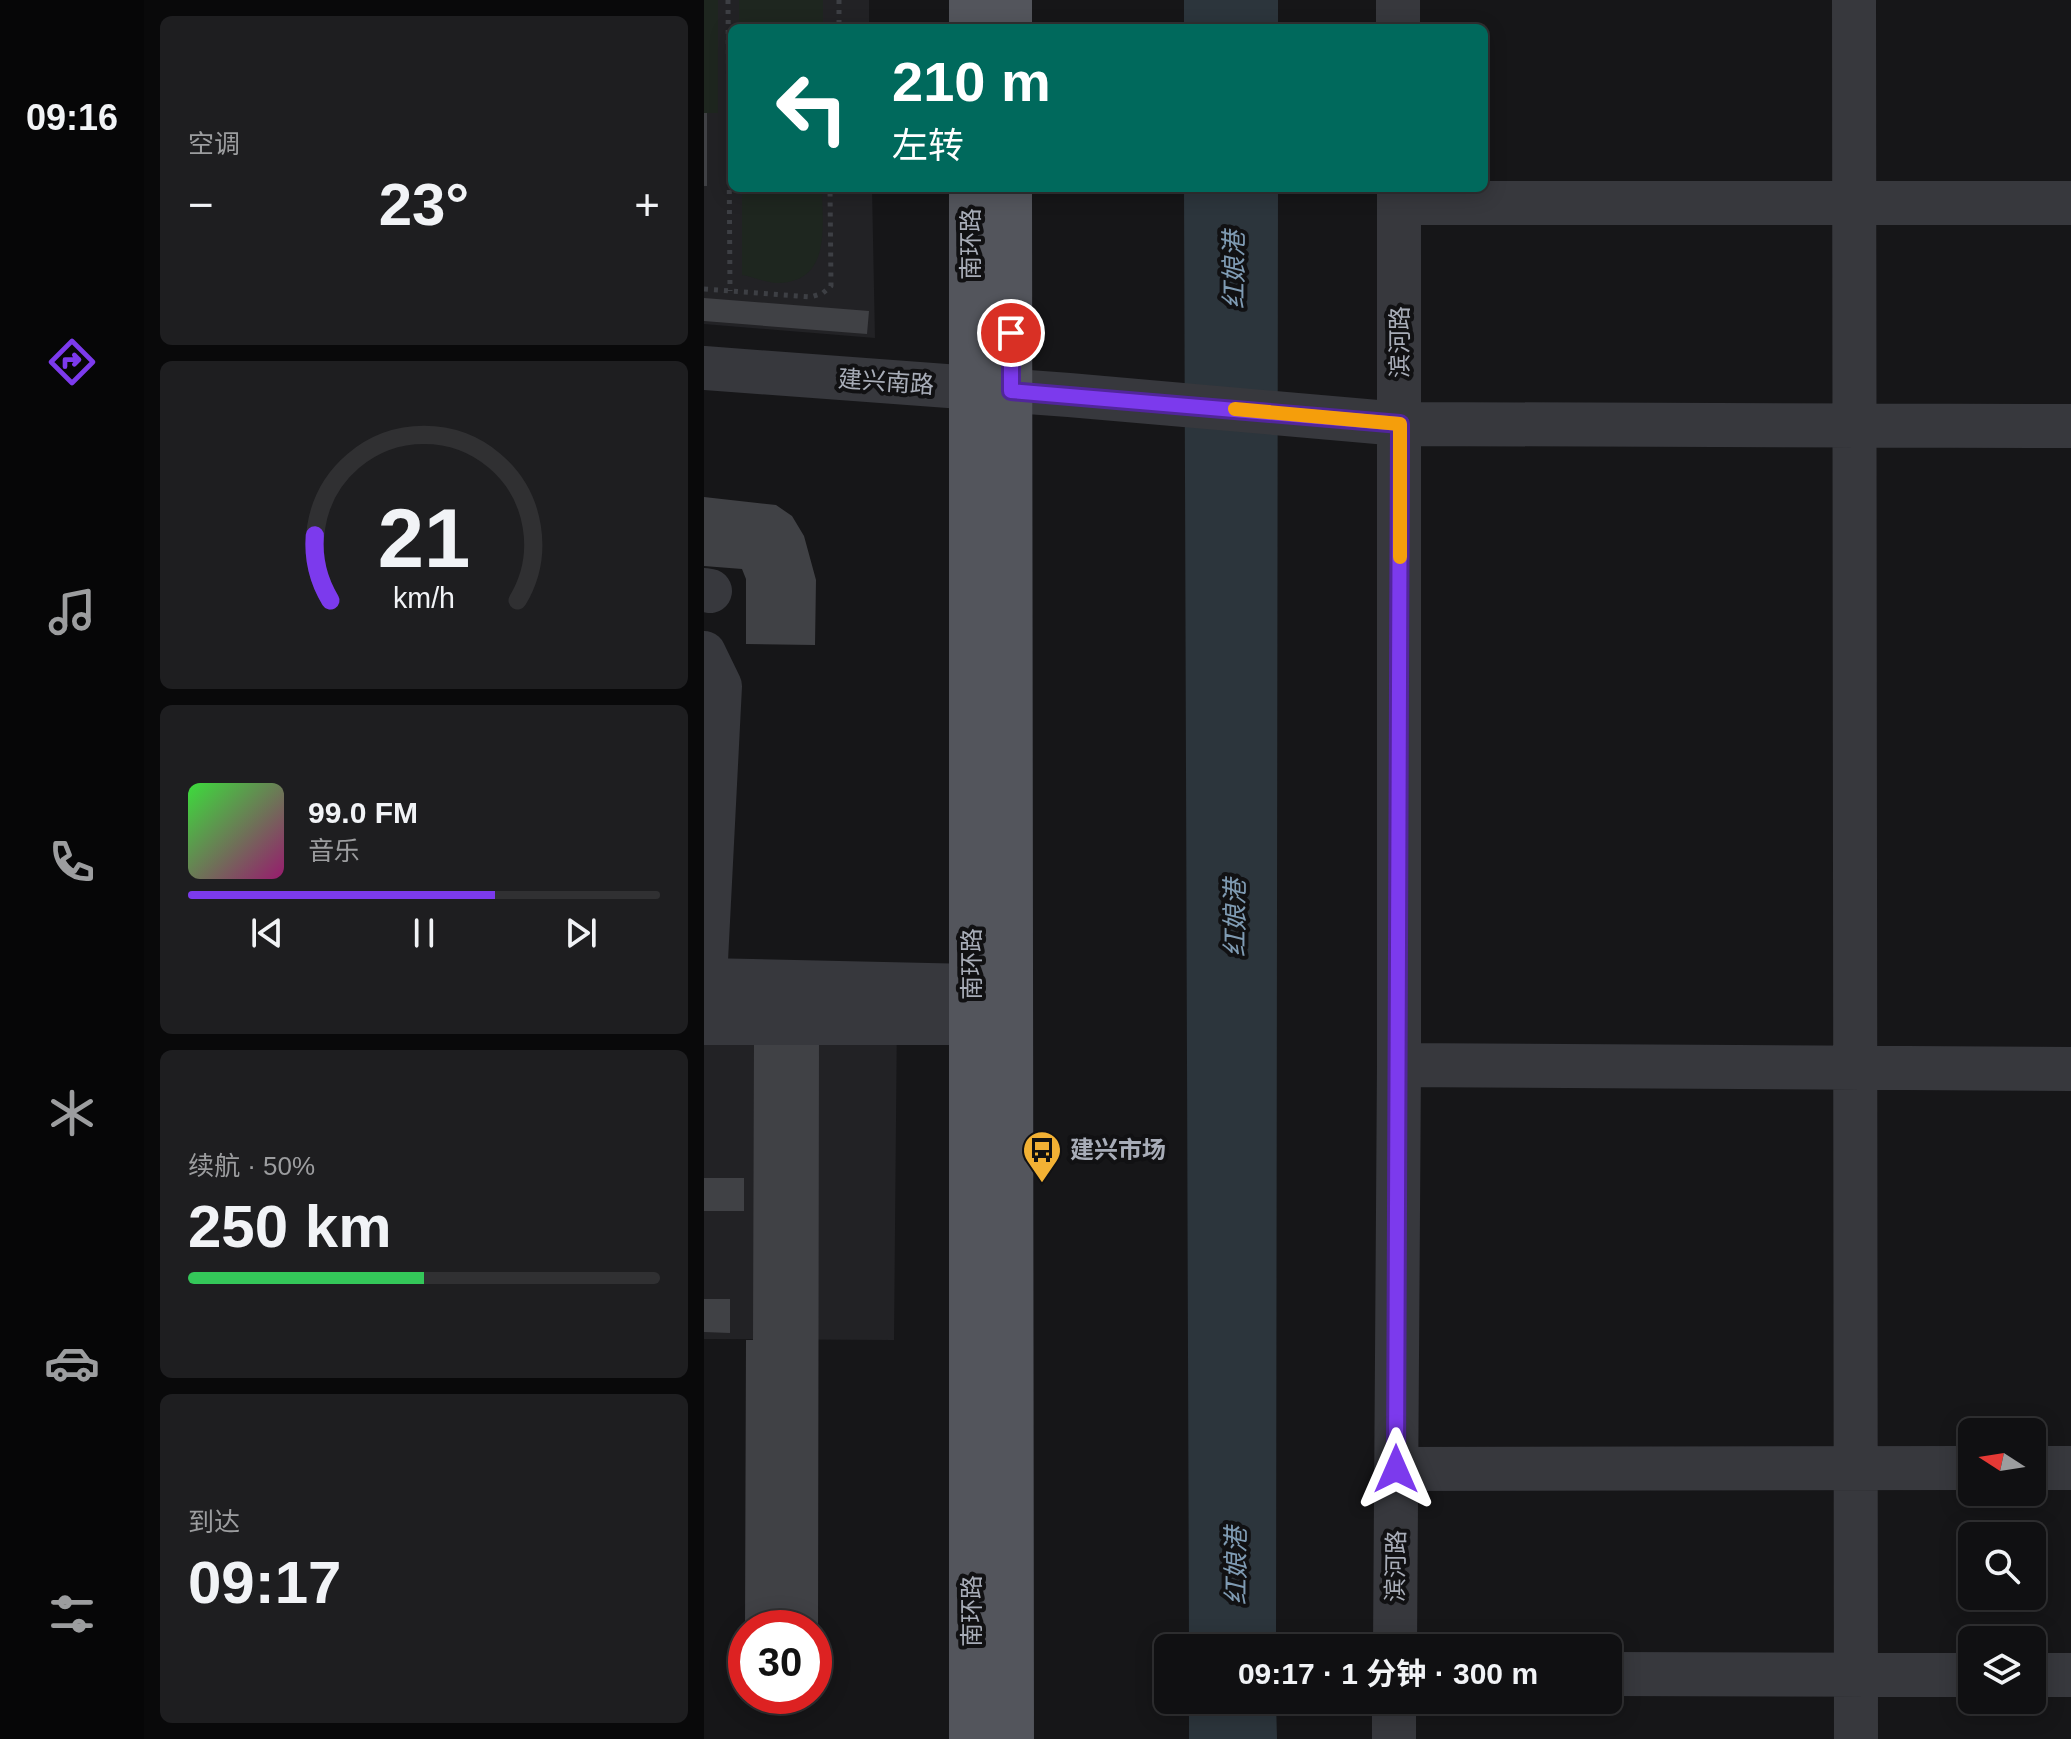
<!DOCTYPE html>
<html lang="zh">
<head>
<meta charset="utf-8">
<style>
  :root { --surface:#101012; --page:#1e1e20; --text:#f1f3f6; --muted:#9c9d9f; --line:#303032; --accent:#7c3aed }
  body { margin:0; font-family:Arial,"Noto Sans SC",sans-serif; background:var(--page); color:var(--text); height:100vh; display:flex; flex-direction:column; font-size:30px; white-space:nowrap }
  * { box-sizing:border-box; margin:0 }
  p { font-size:26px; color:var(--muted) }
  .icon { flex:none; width:44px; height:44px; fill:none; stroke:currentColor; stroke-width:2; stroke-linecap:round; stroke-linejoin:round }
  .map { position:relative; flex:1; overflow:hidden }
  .sheet { display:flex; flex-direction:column; gap:16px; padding:16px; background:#09090a; width:560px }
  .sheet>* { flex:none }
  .guide { position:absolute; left:24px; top:24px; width:760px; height:168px; border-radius:12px; box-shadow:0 4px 20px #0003,0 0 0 2px var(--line); background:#00695c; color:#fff; overflow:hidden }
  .needle { width:52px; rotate:282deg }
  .buttons { position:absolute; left:1254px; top:1418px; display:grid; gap:16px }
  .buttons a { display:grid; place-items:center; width:88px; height:88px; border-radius:12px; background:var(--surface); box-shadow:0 4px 20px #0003,0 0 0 2px var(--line); font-size:40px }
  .speed { position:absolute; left:24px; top:1610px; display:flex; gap:16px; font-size:40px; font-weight:700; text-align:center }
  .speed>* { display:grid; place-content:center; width:104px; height:104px; border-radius:50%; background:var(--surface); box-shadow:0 4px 20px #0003,0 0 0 2px var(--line); line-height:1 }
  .speed .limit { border:12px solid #d22; background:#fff; color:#111 }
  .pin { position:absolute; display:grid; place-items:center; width:68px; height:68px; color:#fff; margin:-34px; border:4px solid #fff; border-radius:50%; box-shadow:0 2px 8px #0007 }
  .me { position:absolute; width:88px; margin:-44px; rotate:0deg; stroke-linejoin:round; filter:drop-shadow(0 0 6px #0008) }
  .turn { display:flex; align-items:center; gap:28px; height:168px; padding:0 32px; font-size:36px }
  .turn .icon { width:104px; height:104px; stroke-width:2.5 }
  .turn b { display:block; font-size:56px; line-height:68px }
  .big { font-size:60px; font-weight:700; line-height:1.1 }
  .sheet .tile { flex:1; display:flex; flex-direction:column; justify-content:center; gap:12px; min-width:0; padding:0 28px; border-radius:12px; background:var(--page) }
  .sheet .dial { align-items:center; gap:0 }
  .dial svg { height:208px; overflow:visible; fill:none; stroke:var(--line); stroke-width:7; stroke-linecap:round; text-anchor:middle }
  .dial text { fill:var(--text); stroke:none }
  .song { display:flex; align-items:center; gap:24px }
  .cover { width:96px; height:96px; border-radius:12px; background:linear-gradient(135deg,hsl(120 70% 55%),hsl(320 70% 35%)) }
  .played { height:8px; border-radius:4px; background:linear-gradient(90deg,var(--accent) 65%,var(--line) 65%) }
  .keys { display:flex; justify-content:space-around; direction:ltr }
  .heat { display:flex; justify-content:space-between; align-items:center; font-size:44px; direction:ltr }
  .charge { height:12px; border-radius:6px; background:linear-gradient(90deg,#34c759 50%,var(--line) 0) }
  .trip { position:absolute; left:450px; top:1634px; width:468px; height:80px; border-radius:12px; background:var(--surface); box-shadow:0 4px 20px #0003,0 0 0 2px var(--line); font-weight:700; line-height:80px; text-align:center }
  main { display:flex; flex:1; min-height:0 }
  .tab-bar { display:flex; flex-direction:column; width:144px; justify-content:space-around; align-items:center; background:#060607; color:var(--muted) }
  .tab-bar .icon { width:56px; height:56px }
  .tab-bar .active { color:var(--accent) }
  .tab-bar b { font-size:36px; color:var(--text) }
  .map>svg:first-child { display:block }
  .built { fill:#222225 }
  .green { fill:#1e261f }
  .water { fill:#2c353c }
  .building { fill:#404145 }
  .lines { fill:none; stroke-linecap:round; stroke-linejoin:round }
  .path { stroke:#3d3f44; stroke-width:5; stroke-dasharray:4 6; stroke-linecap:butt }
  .minor { stroke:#37383d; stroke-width:44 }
  .major { stroke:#53555c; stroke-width:44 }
  .route-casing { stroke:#51269a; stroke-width:20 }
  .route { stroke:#7c3aed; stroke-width:14 }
  .slow { stroke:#f59e0b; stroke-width:14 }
  .labels { text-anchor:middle; stroke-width:8; stroke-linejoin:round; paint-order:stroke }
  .street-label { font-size:24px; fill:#a8adb8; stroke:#111113 }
  .poi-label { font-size:24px; font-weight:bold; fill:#a8adb8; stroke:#111113; text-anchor:start }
  .water-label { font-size:26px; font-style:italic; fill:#7f9bb3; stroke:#111113 }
</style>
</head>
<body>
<main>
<nav class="tab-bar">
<b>09:16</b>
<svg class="icon active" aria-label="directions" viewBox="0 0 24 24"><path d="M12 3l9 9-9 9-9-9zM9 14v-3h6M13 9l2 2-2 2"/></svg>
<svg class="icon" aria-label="music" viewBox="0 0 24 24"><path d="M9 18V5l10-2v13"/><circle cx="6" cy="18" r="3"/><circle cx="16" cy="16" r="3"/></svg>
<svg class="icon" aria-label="phone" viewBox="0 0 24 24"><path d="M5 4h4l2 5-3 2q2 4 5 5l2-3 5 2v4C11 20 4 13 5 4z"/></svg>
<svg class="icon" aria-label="climate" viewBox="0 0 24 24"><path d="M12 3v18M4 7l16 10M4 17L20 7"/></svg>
<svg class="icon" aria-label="car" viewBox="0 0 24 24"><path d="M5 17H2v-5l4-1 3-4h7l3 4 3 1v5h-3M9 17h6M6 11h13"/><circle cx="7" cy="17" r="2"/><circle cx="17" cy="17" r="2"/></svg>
<svg class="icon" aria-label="filters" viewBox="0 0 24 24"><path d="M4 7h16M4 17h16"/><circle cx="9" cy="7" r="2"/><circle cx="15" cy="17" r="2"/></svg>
</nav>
<section class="sheet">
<div class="tile"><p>空调</p>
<div class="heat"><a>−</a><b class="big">23°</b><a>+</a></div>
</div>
<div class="tile dial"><svg viewBox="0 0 100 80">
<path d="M14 69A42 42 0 1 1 86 69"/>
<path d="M14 69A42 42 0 0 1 8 44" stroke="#7c3aed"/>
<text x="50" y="56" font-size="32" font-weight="700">21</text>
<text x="50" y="72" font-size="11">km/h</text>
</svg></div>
<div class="tile">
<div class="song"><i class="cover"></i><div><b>99.0 FM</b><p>音乐</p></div></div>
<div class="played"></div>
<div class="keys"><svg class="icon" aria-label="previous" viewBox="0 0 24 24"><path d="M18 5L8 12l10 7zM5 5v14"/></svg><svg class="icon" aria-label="pause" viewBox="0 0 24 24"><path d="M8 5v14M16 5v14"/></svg><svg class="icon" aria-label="next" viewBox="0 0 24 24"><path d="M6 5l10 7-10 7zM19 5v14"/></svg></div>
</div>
<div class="tile"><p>续航 · 50%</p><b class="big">250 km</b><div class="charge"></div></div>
<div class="tile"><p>到达</p><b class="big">09:17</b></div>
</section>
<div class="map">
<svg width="1367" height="1739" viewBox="0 0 1367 1739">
  <rect width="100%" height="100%" fill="#161618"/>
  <path class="built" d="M 0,0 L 165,0 L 165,28 L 28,28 L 28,188 L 168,188 L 171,338 L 0,324 Z
    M 0,1007 L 193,1013 L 190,1340 L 0,1339 Z"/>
  <path class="green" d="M 0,0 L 14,0 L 14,113 L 0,113 Z
    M 35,0 L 119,0 L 119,28 L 35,28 Z
    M 38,188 L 118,188 C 118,225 128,281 75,283 C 64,283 49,277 38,275 Z"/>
  <path class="water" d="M 480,0 L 574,0 L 574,28 L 480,28 Z
    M 480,188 L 574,188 L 572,1648 L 485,1648 Z
    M 485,1700 L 572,1700 L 573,1739 L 485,1739 Z"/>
  <path class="building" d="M 0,113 L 3,113 L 3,186 L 0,186 Z
    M 0,298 L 165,311 L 163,334 L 0,321 Z
    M 0,497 L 72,505 L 88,516 L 100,536 L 112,580 L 111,645 L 42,644 L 42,579 L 38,569 L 0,566 Z
    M 50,1040 L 115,1040 L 114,1637 L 110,1637 L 110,1628 L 41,1628 L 42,1340 L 49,1340 Z
    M 0,1178 L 40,1178 L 40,1211 L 0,1211 Z
    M 0,1299 L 26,1299 L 26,1333 L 0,1332 Z"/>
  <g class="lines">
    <path class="path" d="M 24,0 L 26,291
      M 135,0 L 135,28
      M 0,289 L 107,297 L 119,293 L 127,286 L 126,188"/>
    <path class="minor" d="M 694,0 L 694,28
      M 1150,0 L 1152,1739
      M 695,203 L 1367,203
      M 0,368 L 365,395 L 696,424 L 1367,426
      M 0,590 L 6,591
      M 0,653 L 16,686 L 1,980
      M 0,980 L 269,986
      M 0,1023 L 268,1023
      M 695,1065 L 1367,1069
      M 1328,1468 L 1367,1468
      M 692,1469 L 1268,1468
      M 691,1648 L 695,1065 L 695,188
      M 904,1674 L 1268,1675
      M 1328,1675 L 1367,1675
      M 690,1739 L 690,1700"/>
    <path class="major" d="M 267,0 L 267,28
      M 306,0 L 306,28
      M 267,188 L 267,1739
      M 306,188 L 308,1739"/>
  </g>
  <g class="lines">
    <g class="route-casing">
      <path id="route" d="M 307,333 L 307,391 L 696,424 L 692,1469"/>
    </g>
    <use href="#route" class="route"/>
    <path class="slow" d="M 531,409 L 696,424 L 696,557"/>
  </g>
  <defs>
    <g id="bus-pin" transform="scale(2)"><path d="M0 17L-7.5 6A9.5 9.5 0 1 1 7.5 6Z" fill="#f2b134" stroke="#111113"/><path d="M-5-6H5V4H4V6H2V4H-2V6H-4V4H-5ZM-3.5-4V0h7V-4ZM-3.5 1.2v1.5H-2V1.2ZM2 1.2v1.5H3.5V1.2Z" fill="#111"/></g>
  </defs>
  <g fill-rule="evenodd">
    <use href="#bus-pin" x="338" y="1150"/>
  </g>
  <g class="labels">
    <g class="street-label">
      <text transform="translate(267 244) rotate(-90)" y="8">南环路</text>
      <text transform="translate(696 342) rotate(-90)" y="8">滨河路</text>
      <text transform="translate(182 382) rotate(4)" y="8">建兴南路</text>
      <text transform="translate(268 964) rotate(-90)" y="8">南环路</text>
      <text transform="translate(692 1566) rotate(-89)" y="8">滨河路</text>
      <text transform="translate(268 1611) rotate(-90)" y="8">南环路</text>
    </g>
    <g class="poi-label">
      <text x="366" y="1158">建兴市场</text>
    </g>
    <g class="water-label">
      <text transform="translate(530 270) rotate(-90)" y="9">红娘港</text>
      <text transform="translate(531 918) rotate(-90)" y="9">红娘港</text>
      <text transform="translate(532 1566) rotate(-90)" y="9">红娘港</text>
    </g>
  </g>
</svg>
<div class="buttons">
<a><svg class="needle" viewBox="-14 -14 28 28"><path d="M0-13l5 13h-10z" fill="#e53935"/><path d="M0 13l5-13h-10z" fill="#9c9d9f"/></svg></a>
<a><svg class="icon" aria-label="search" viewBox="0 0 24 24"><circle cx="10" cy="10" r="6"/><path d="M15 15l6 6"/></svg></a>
<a><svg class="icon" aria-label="layers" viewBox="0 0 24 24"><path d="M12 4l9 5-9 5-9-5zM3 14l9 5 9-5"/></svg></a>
</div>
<div class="speed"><div class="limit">30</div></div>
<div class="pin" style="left:307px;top:333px;background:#d93025"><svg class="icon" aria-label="arrive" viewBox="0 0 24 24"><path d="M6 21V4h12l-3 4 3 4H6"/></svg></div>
<svg class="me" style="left:692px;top:1469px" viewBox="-20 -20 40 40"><path d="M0-17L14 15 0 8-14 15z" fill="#7c3aed" stroke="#fff" stroke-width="4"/></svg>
<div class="trip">09:17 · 1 分钟 · 300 m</div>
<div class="guide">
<div class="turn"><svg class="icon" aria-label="left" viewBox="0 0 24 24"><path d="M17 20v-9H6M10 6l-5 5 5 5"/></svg><div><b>210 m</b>左转</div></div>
</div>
</div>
</main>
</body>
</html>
